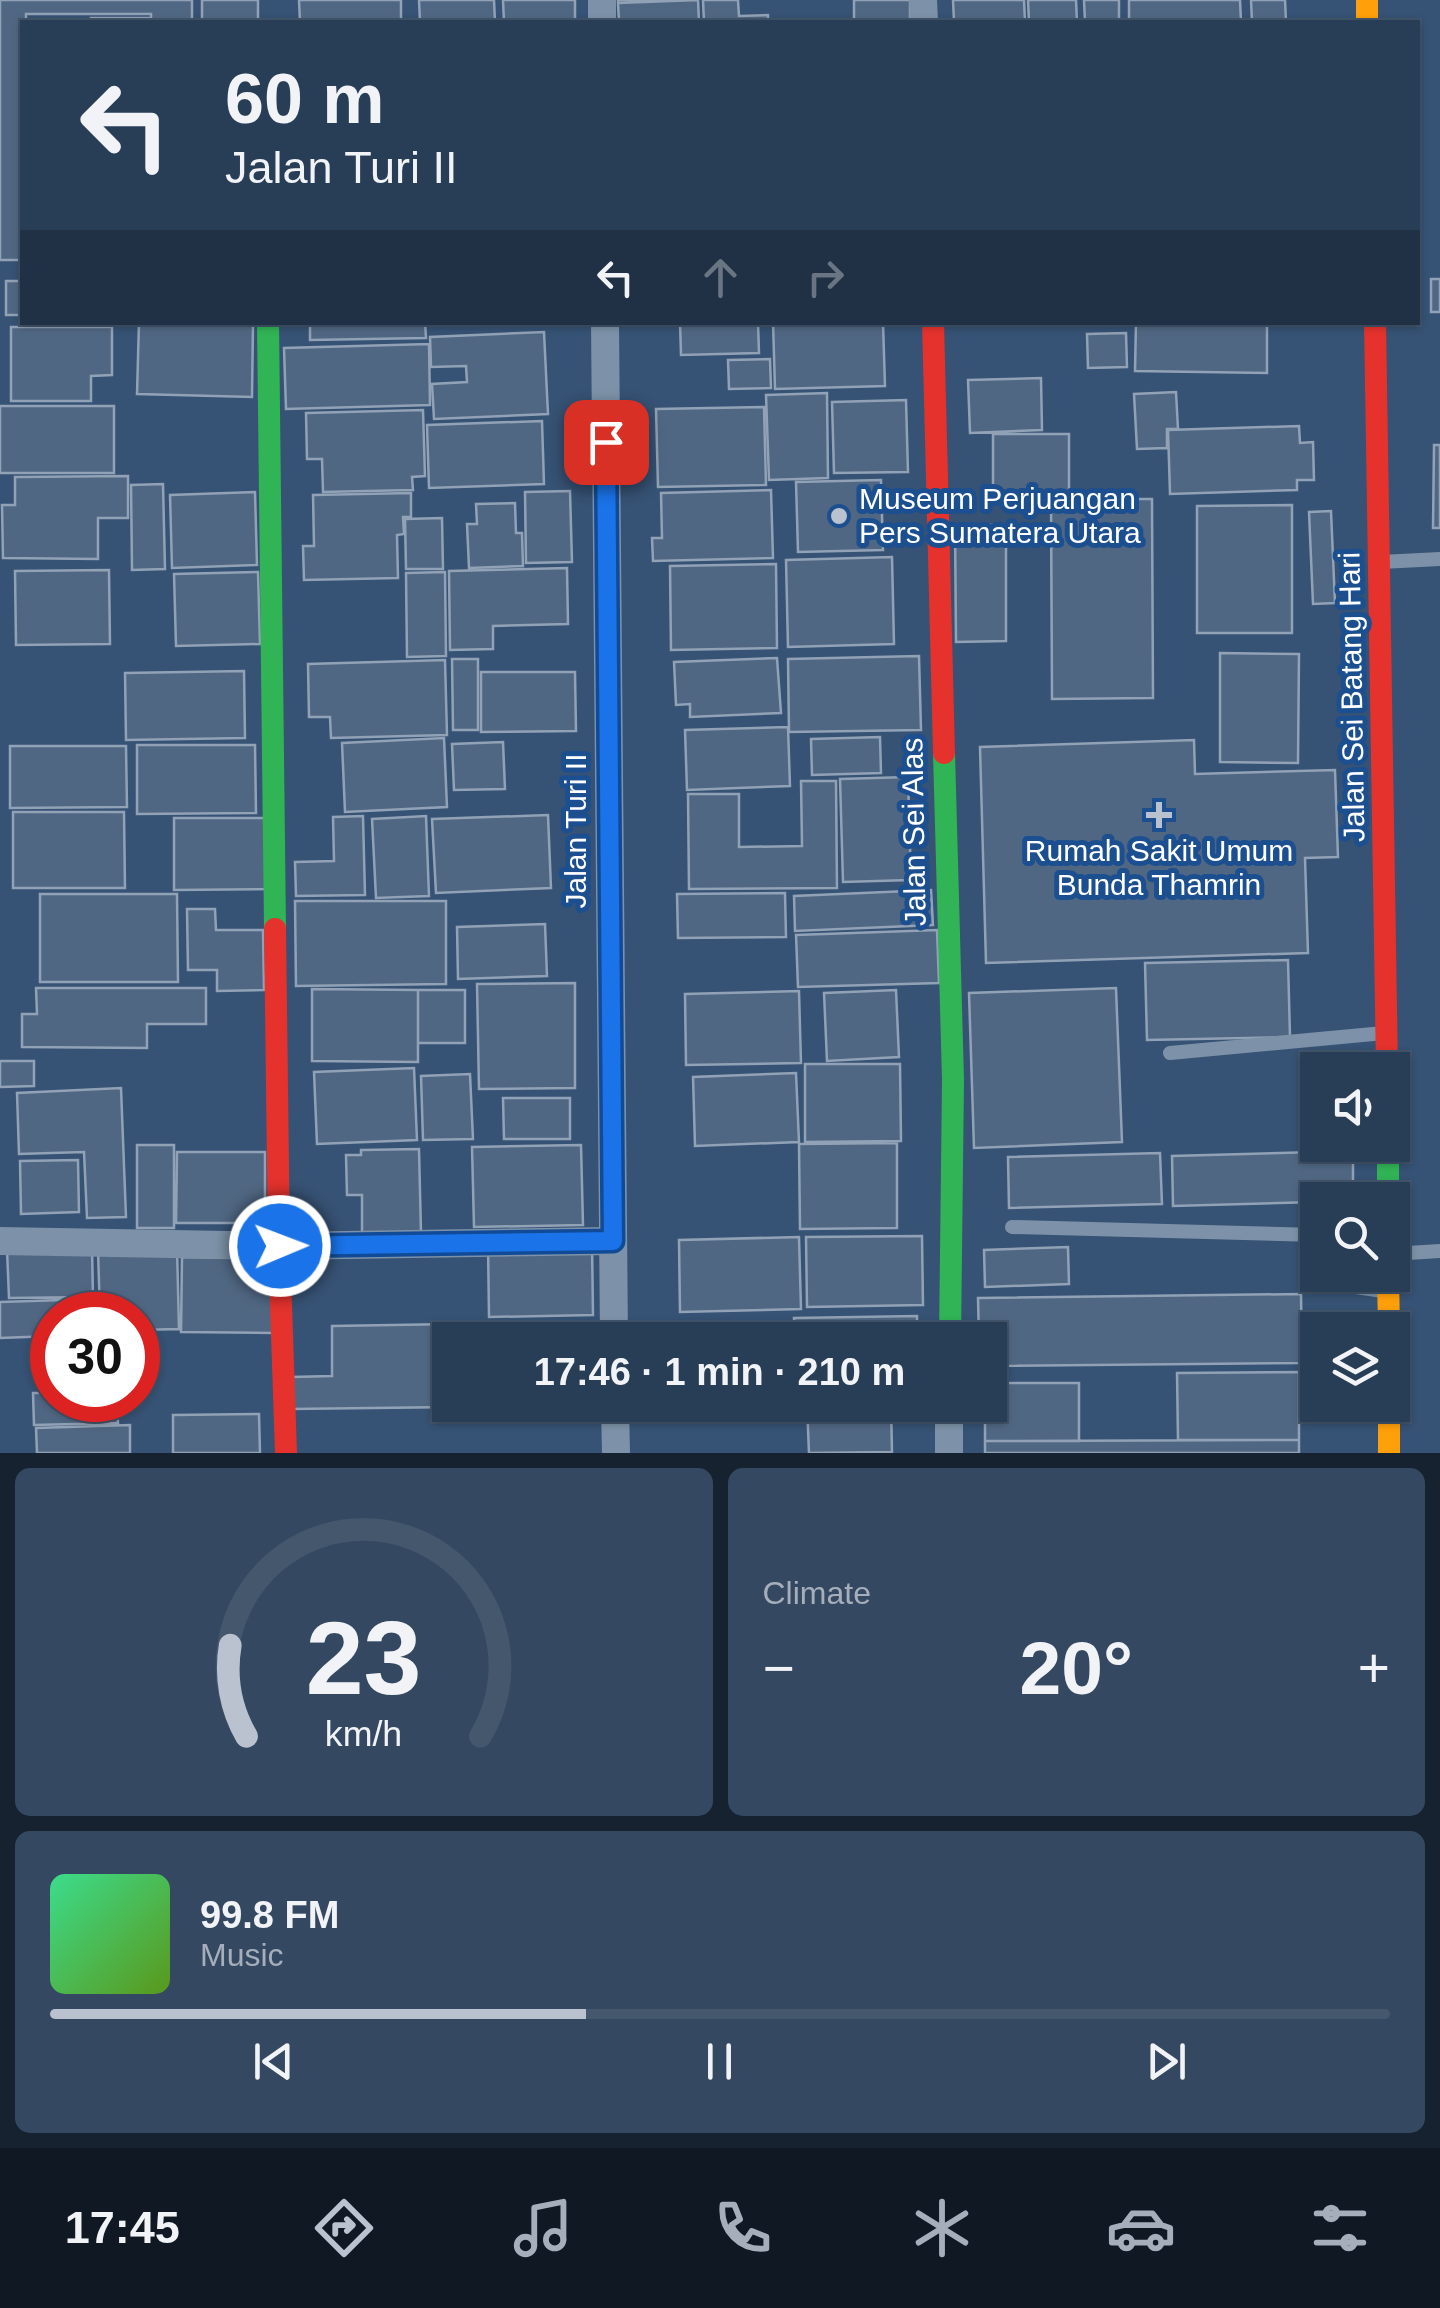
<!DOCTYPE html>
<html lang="en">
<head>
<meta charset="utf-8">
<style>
  :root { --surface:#283e57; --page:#344961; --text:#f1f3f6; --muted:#a5aeba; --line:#44576d; --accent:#b9c2ce }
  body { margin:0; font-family:Arial,sans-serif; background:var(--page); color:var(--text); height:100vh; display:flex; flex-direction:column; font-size:38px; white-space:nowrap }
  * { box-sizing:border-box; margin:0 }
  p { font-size:32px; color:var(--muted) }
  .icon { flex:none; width:55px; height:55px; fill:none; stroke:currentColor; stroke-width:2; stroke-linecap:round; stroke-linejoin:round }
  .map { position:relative; height:1453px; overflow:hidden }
  .sheet { display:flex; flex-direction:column; gap:15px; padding:15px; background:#162230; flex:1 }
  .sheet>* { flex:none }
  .hud { position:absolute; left:20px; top:20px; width:1400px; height:305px; border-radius:0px; box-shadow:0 2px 8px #0004,0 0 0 2px var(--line); background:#283e57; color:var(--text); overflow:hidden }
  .fabs { position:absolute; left:1300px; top:1052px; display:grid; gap:20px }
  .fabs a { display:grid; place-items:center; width:110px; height:110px; border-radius:0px; background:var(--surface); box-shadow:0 2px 8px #0004,0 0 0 2px var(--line); font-size:50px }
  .speed { position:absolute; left:30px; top:1292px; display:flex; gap:20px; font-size:50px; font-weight:700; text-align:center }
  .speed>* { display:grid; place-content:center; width:130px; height:130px; border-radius:50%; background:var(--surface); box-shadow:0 2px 8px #0004,0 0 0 2px var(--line); line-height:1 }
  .speed .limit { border:15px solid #d22; background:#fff; color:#111 }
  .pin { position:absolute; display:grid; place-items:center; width:85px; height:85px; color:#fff; margin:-42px; border-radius:20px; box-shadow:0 5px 15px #0006 }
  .me { position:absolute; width:110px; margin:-55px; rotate:89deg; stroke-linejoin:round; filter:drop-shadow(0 0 8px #0008) }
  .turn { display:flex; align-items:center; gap:35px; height:210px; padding:0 40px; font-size:45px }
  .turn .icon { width:130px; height:130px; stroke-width:2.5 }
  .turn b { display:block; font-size:70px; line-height:85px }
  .lanes { display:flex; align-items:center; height:95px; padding:0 40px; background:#0003; justify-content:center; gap:50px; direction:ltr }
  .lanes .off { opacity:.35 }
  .big { font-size:75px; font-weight:800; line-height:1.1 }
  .sheet .tile { flex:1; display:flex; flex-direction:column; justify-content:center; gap:15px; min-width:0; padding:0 35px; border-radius:15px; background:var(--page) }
  .sheet .dial { align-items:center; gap:0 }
  .dial svg { height:260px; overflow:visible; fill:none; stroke:var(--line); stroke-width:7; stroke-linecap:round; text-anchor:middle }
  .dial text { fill:var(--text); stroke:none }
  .song { display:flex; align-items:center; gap:30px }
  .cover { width:120px; height:120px; border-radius:15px; background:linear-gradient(135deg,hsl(150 70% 55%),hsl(90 70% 35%)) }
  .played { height:10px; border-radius:5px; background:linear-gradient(90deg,var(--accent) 40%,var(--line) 40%) }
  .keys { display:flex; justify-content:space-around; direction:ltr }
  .heat { display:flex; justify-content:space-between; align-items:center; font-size:55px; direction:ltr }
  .sheet .tiles { flex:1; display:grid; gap:15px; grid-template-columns:1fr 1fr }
  .tile:last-child { grid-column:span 2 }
  .trip { position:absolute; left:432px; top:1322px; width:575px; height:100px; border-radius:0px; background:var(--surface); box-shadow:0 2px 8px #0004,0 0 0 2px var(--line); font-weight:800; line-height:100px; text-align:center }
  .tab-bar { display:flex; height:160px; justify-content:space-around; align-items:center; background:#101923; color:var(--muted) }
  .tab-bar .icon { width:70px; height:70px }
  .tab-bar .current { color:var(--accent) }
  .tab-bar b { font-size:45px; color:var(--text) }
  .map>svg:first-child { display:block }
  .building { fill:#506783; stroke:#92a2b6; stroke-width:2.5 }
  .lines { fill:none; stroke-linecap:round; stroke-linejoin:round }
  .lane { stroke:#7d92a8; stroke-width:14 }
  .street { stroke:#7d92a8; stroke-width:28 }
  .fast { stroke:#30b455; stroke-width:22 }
  .slow { stroke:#ff9f0a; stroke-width:22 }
  .jam { stroke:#e5322d; stroke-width:22 }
  .route-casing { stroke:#114b97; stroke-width:25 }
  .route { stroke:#1a73e8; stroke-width:18 }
  .poi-dot { fill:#b9c2ce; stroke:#1b4f8f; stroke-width:4 }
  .labels { text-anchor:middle; stroke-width:10; stroke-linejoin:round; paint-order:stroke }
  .poi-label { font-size:30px; fill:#fff; stroke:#1b4f8f; text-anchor:start }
  .street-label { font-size:30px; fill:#fff; stroke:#1b4f8f }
</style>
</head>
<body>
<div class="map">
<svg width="1440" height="1453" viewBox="0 0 1440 1453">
  <rect width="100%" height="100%" fill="#365274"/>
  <path class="building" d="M 0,0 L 192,0 L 192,22 L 151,22 L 151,14 L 26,14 L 26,22 L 22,22 L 22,260 L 0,260 Z
    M 202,0 L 258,0 L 258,22 L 202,22 Z
    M 299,0 L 401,0 L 401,22 L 300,22 Z
    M 419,0 L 494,0 L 495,22 L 420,22 Z
    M 503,0 L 575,0 L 575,22 L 504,22 Z
    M 618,0 L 686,0 L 618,3 Z
    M 698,0 L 699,22 L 619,22 L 618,3 Z
    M 703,0 L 738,0 L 739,16 L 768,15 L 768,22 L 704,22 Z
    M 854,0 L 910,0 L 910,22 L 854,22 Z
    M 953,0 L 1024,0 L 1025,22 L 954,22 Z
    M 1028,0 L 1076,0 L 1077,22 L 1029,22 Z
    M 1084,0 L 1119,0 L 1119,22 L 1085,22 Z
    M 1129,0 L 1240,0 L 1241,22 L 1129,22 Z
    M 1251,0 L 1285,0 L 1286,22 L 1252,22 Z
    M 91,18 L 149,18 L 149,22 L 91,22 Z
    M 1431,279 L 1440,279 L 1440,312 L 1431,312 Z
    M 6,281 L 22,281 L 22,315 L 6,315 Z
    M 139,322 L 253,324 L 252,397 L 137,394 Z
    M 310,322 L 425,322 L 426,338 L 310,340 Z
    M 680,322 L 758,322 L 759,353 L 681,355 Z
    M 773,322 L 883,322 L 885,386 L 775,389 Z
    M 1136,322 L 1267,322 L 1267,373 L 1135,371 Z
    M 11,327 L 112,327 L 112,375 L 91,376 L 91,401 L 11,401 Z
    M 544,332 L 548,414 L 434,419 L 432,384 L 467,382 L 466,366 L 431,367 L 430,337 Z
    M 1126,333 L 1127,367 L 1088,368 L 1087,334 Z
    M 429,344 L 430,405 L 286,409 L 284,348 Z
    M 770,359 L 771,388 L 729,389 L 728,360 Z
    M 1041,378 L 1042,430 L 970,433 L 968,380 Z
    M 1176,392 L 1178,429 L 1167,429 L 1167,448 L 1137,449 L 1134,394 Z
    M 827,393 L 828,478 L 769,480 L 766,395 Z
    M 906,400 L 908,472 L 834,473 L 832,402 Z
    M 0,406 L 114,406 L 114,473 L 0,473 Z
    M 764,407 L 766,485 L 658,487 L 656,409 Z
    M 423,410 L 425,476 L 412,477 L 413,490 L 323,492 L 322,459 L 307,459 L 306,413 Z
    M 542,421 L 544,484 L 429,488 L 427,425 Z
    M 1299,426 L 1300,443 L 1313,442 L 1314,480 L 1297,480 L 1297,490 L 1170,494 L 1168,430 Z
    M 993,434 L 1069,434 L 1069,495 L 993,495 Z
    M 1434,445 L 1440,445 L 1440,528 L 1433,528 Z
    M 128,476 L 128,518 L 98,518 L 98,559 L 3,558 L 2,505 L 15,505 L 15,477 Z
    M 881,480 L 883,550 L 798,552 L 796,482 Z
    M 163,484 L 165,569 L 132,570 L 131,485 Z
    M 771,490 L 773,558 L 653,561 L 652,538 L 662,538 L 661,493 Z
    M 570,491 L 572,562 L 526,563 L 525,492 Z
    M 255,492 L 257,565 L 172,568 L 170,495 Z
    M 411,493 L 411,517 L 403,517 L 404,534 L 397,535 L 398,578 L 304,580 L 303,546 L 314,546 L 313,495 Z
    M 1051,499 L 1152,499 L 1153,698 L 1052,699 Z
    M 515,503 L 516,533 L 522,533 L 523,566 L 469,568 L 467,524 L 477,524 L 476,504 Z
    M 1292,505 L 1292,633 L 1197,633 L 1197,506 Z
    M 1331,511 L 1335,603 L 1313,604 L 1309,512 Z
    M 442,518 L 443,569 L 406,569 L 405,519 Z
    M 955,525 L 1006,525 L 1006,641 L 956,642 Z
    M 892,557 L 894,644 L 788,647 L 786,560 Z
    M 776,564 L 777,648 L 671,650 L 670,566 Z
    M 567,568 L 568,624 L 493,626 L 493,649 L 450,650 L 449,571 Z
    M 109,570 L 110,644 L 16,645 L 15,571 Z
    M 258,572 L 260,644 L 176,646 L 174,574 Z
    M 445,572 L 446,656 L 407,657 L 406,573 Z
    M 1220,653 L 1299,654 L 1298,763 L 1220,762 Z
    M 919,656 L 921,730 L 789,732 L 788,659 Z
    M 777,658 L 781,713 L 690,717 L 690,704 L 676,705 L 674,662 Z
    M 452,659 L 478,659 L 478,730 L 453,730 Z
    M 445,660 L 447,735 L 331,738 L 330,717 L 309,717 L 308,664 Z
    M 244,671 L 245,738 L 126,740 L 125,673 Z
    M 481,672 L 575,672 L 576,731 L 481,732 Z
    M 788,727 L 790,786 L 687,790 L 685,730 Z
    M 880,737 L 881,773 L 812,775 L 811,739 Z
    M 444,738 L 447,807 L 345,812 L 342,743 Z
    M 1194,740 L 1195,774 L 1335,770 L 1338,857 L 1305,858 L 1308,953 L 986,963 L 980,747 Z
    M 503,742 L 505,789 L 454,790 L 452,744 Z
    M 137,745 L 255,745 L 256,813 L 137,814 Z
    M 10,746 L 126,746 L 127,807 L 10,808 Z
    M 908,777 L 911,880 L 843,882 L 840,779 Z
    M 801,781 L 836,781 L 837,888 L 689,889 L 688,794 L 739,794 L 739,847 L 802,846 Z
    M 13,812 L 124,812 L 125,888 L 13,888 Z
    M 548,815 L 551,888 L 436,893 L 432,819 Z
    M 363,816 L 365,895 L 296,896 L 295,862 L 334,861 L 333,817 Z
    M 426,816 L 429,896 L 376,898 L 372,819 Z
    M 174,818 L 273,818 L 273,889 L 174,890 Z
    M 931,890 L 933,925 L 795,931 L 794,896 Z
    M 785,893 L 786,937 L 678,938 L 677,894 Z
    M 40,894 L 177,894 L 178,982 L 40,982 Z
    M 295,901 L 446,901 L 446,984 L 296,986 Z
    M 187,909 L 215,909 L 216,930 L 263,930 L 264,990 L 217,991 L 217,970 L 188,970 Z
    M 545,924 L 547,976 L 458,979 L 457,927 Z
    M 937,930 L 939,983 L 798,987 L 796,935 Z
    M 1288,960 L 1290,1037 L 1147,1040 L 1145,963 Z
    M 575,983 L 575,1088 L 479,1089 L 477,984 Z
    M 36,988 L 206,988 L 206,1024 L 147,1024 L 147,1048 L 22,1047 L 22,1014 L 37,1014 Z
    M 1116,988 L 1122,1142 L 974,1148 L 969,993 Z
    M 312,989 L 418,990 L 418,1062 L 312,1061 Z
    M 418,990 L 465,990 L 465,1043 L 418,1043 Z
    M 896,990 L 899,1057 L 827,1061 L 824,993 Z
    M 799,991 L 801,1063 L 686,1065 L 685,994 Z
    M 0,1061 L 34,1061 L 34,1086 L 0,1087 Z
    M 805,1064 L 900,1064 L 901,1141 L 805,1142 Z
    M 414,1068 L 417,1140 L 317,1144 L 314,1072 Z
    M 796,1073 L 799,1142 L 695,1146 L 693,1077 Z
    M 470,1074 L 473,1139 L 423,1140 L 421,1076 Z
    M 121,1088 L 126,1217 L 87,1218 L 84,1152 L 19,1154 L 17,1093 Z
    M 503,1098 L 570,1098 L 570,1139 L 504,1139 Z
    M 897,1143 L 897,1228 L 800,1229 L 799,1144 Z
    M 137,1145 L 174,1145 L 174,1228 L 137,1228 Z
    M 581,1145 L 583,1225 L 474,1227 L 472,1147 Z
    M 419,1149 L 421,1233 L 362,1234 L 362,1195 L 347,1195 L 346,1155 L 361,1155 L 361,1150 Z
    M 1353,1151 L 1353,1186 L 1314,1187 L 1314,1202 L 1173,1206 L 1172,1156 Z
    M 177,1152 L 265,1152 L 265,1223 L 176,1223 Z
    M 1160,1153 L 1162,1204 L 1009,1208 L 1008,1157 Z
    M 78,1160 L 79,1212 L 21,1214 L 20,1161 Z
    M 922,1236 L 923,1305 L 807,1307 L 806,1237 Z
    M 799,1237 L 801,1309 L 680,1312 L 679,1240 Z
    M 592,1243 L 593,1315 L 489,1317 L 488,1245 Z
    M 1068,1247 L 1069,1284 L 985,1287 L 984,1250 Z
    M 92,1248 L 93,1297 L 9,1298 L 7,1250 Z
    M 177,1248 L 179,1329 L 138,1330 L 138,1315 L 100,1315 L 98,1250 Z
    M 182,1257 L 274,1259 L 273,1333 L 181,1332 Z
    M 1301,1294 L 1302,1363 L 990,1366 L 990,1340 L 979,1340 L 978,1298 Z
    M 94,1299 L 95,1315 L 52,1315 L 52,1336 L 0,1338 L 0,1302 Z
    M 917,1316 L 917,1340 L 795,1340 L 794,1318 Z
    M 452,1324 L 450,1405 L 453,1407 L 292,1409 L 291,1377 L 332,1376 L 332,1326 Z
    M 789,1329 L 790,1340 L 681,1340 L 681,1331 Z
    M 1299,1372 L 1299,1440 L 1178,1440 L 1177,1373 Z
    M 990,1383 L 1079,1383 L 1079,1441 L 985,1441 L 985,1405 L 990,1405 Z
    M 33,1393 L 52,1393 L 52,1400 L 117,1400 L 118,1423 L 34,1425 Z
    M 682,1405 L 791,1405 L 791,1412 L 682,1413 Z
    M 807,1405 L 891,1405 L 892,1452 L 809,1453 Z
    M 259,1414 L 260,1453 L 173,1453 L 173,1415 Z
    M 130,1425 L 130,1453 L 37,1453 L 36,1428 Z
    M 1299,1440 L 1299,1453 L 985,1453 L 985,1441 Z"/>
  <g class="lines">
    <path class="lane" d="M 1381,562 L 1440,559
      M 1170,1053 L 1384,1033
      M 1012,1227 L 1318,1235
      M 1392,1254 L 1440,1251
      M 1323,1275 L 1329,1283 L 1383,1291"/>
    <path class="street" d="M 602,0 L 602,22
      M 923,0 L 924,22
      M 605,322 L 614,1340
      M 0,1241 L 279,1246 L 613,1241
      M 615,1405 L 616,1453
      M 949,1453 L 949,1405"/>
    <path class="fast" d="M 268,322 L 275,929
      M 944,753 L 953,1080 L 950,1340
      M 1388,1145 L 1388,1200"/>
    <path class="slow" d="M 1367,0 L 1367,22
      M 1388,1275 L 1389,1330
      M 1389,1405 L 1389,1453"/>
    <path class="jam" d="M 933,322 L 944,753
      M 1375,322 L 1387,1070
      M 275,929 L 279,1246 L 286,1453"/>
  </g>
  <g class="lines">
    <g class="route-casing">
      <path id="route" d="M 280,1246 L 613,1241 L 606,442"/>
    </g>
    <use href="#route" class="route"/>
  </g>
  <g class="poi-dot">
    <circle cx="839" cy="516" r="10"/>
    <path d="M1154 800h10v10h10v10h-10v10h-10v-10h-10v-10h10z"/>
  </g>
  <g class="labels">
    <g class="poi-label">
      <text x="859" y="509">Museum Perjuangan<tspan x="859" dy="34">Pers Sumatera Utara</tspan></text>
      <text x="1159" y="861" text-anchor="middle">Rumah Sakit Umum<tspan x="1159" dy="34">Bunda Thamrin</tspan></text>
    </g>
    <g class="street-label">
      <text transform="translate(1352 697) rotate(-91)" y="10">Jalan Sei Batang Hari</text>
      <text transform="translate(576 831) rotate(-90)" y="10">Jalan Turi II</text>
      <text transform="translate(914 832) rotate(-91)" y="10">Jalan Sei Alas</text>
    </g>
  </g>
</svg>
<div class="fabs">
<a><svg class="icon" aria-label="sound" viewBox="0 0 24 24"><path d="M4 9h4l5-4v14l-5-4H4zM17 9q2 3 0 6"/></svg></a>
<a><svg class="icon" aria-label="search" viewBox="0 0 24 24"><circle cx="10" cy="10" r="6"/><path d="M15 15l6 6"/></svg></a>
<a><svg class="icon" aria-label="layers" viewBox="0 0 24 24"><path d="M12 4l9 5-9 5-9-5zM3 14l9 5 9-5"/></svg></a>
</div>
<div class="speed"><div class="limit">30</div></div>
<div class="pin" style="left:606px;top:442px;background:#d93025"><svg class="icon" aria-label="arrive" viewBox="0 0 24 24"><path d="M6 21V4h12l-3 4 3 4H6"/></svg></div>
<svg class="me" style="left:280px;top:1246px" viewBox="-20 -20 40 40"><circle r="17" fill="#1a73e8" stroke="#fff" stroke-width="3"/><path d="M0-11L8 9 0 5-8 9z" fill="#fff"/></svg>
<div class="trip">17:46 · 1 min · 210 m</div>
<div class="hud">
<div class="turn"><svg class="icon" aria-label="left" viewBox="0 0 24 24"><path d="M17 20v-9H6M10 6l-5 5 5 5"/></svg><div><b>60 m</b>Jalan Turi II</div></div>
<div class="lanes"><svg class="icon" aria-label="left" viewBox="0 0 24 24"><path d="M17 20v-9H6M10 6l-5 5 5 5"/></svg><svg class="icon off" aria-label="ahead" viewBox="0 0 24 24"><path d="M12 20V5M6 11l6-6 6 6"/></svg><svg class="icon off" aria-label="right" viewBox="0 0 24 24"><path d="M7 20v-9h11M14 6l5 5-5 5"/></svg></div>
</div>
</div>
<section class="sheet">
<div class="tiles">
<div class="tile dial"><svg viewBox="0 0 100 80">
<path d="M14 69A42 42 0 1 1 86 69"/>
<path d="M14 69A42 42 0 0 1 9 41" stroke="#b9c2ce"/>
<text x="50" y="56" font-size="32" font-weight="700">23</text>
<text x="50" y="72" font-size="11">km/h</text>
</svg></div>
<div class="tile"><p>Climate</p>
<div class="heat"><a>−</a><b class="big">20°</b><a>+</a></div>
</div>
<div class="tile">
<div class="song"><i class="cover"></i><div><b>99.8 FM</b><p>Music</p></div></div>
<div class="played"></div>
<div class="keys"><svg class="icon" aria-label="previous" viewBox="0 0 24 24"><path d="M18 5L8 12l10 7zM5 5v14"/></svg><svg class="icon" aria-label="pause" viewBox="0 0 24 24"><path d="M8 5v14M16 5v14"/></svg><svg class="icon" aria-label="next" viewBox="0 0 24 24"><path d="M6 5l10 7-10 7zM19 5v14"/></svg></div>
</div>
</div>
</section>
<nav class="tab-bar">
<b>17:45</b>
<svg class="icon current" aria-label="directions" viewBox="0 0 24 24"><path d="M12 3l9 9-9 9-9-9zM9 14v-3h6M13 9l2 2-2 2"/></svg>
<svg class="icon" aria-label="music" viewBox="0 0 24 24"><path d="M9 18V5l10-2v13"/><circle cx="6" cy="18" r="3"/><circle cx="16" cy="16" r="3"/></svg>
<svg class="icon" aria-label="phone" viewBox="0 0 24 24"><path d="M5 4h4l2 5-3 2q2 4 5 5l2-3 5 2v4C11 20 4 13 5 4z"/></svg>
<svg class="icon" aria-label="climate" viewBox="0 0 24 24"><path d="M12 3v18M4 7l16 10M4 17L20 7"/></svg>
<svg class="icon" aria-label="car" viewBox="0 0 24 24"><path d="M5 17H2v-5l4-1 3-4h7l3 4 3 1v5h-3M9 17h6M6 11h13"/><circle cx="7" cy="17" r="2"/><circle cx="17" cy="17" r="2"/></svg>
<svg class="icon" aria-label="filters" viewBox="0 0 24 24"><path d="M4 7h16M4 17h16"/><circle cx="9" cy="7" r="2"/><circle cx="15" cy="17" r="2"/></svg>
</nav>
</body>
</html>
